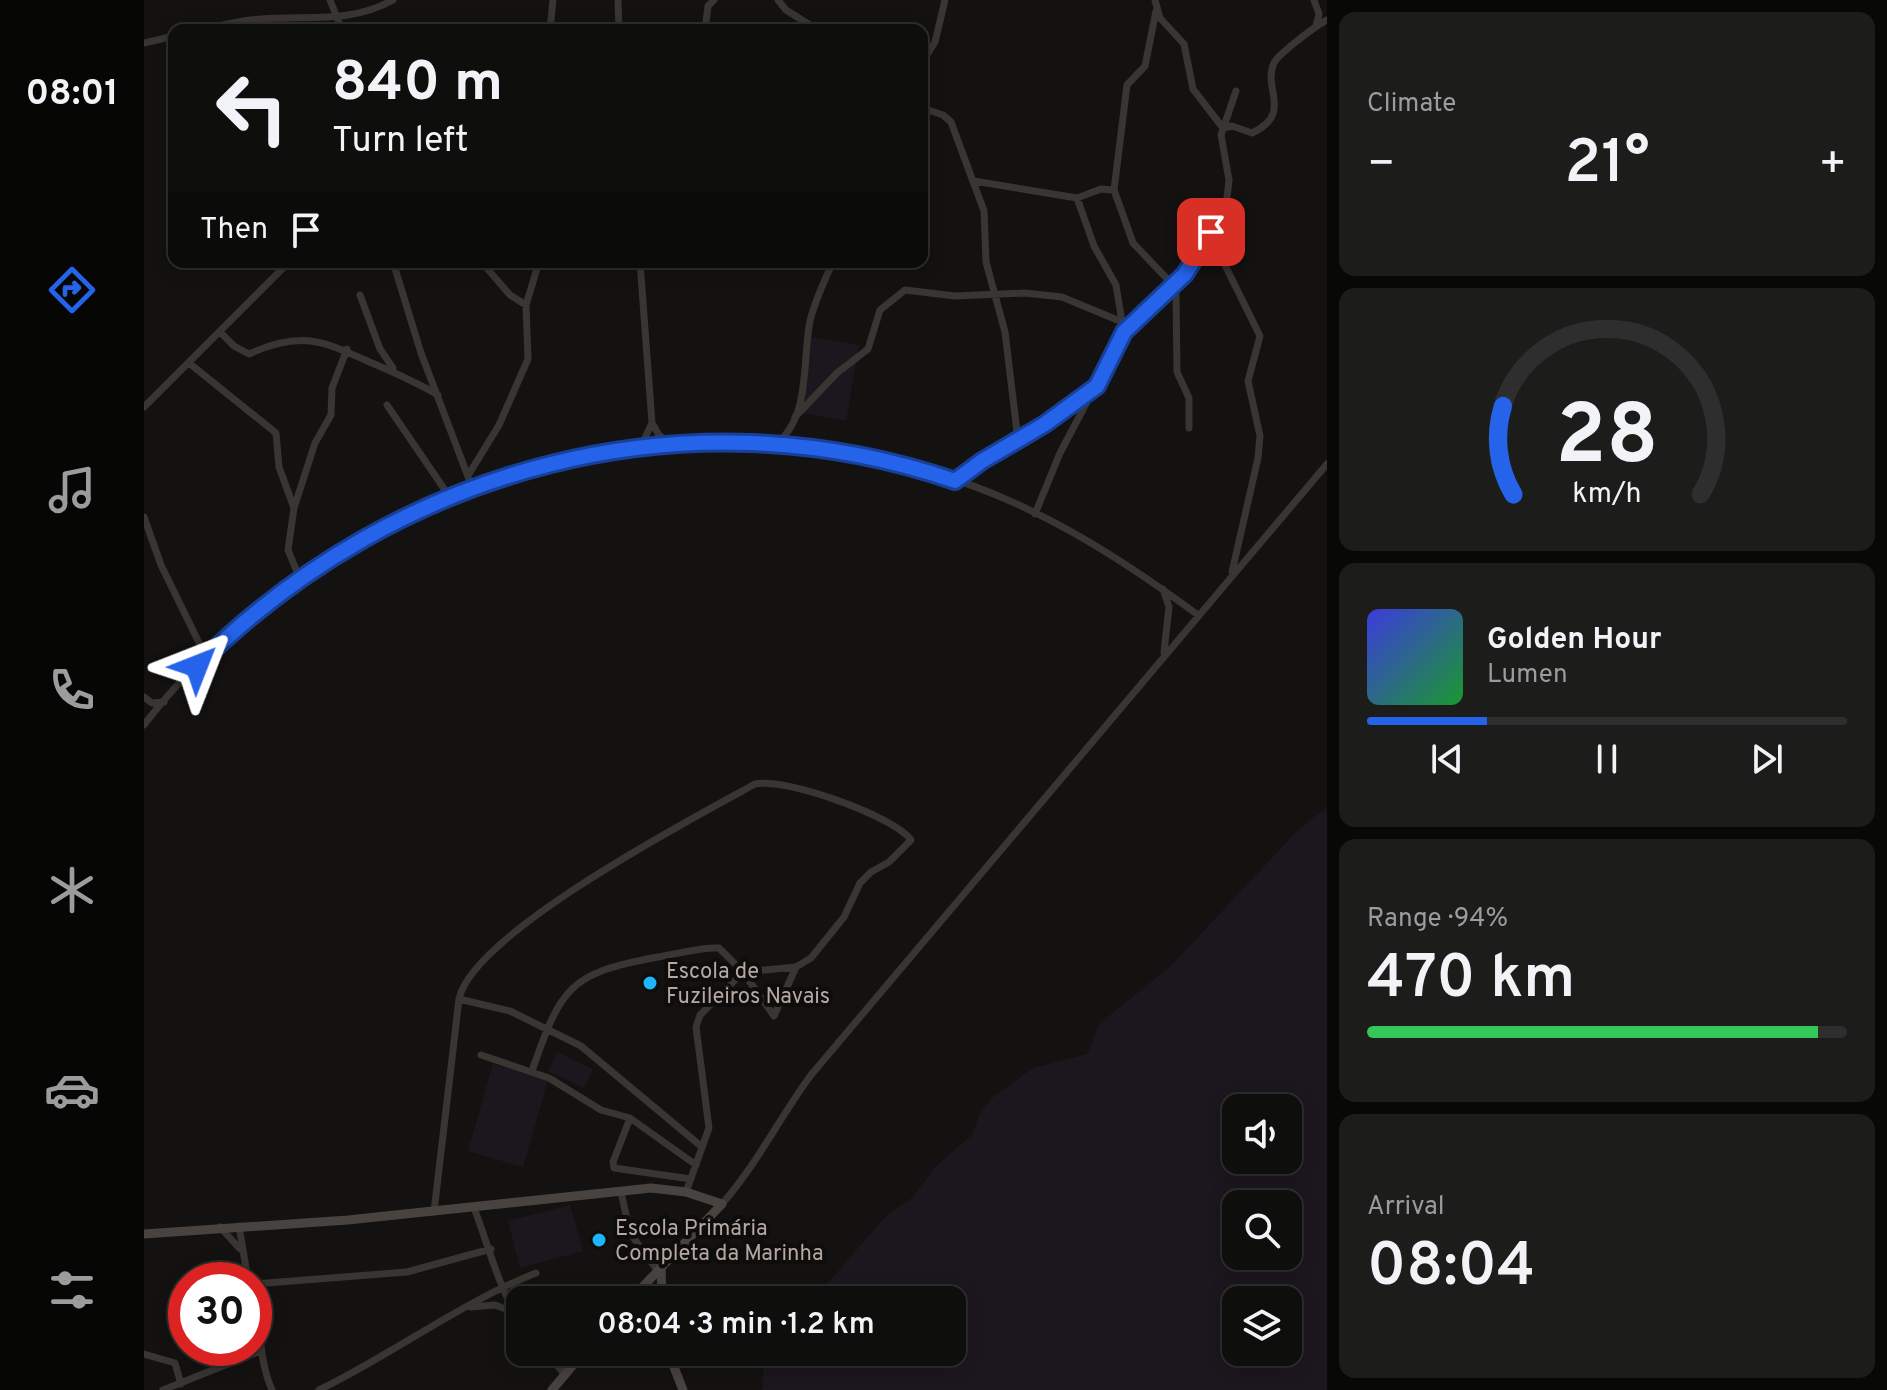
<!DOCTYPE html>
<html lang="en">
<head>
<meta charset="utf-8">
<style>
  :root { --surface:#0e0e0d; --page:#1c1c1b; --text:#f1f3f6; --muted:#9b9c9d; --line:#2e2e2e; --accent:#2563eb }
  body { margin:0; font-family:Overpass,sans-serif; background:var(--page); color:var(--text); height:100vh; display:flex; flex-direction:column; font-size:30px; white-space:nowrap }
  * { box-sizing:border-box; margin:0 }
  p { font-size:26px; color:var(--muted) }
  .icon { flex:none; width:44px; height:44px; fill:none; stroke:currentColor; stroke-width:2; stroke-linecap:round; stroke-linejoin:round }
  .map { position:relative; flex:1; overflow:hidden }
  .sheet { display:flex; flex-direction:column; gap:12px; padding:12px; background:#080807; width:560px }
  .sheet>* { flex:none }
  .hud { position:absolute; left:24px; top:24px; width:760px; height:244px; border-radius:16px; box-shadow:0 4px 20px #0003,0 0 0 2px var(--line); background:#0e0e0d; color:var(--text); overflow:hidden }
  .controls { position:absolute; left:1078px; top:1094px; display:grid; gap:16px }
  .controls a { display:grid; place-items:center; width:80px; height:80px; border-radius:16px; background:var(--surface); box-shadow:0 4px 20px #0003,0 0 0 2px var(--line); font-size:40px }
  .speed { position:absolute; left:24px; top:1262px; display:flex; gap:16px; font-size:40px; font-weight:700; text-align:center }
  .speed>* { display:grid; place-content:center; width:104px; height:104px; border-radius:50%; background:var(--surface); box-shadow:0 4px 20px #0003,0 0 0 2px var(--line); line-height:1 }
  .speed .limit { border:12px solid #d22; background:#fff; color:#111 }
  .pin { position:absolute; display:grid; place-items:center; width:68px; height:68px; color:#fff; margin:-34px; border-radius:16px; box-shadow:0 4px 12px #0006 }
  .me { position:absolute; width:88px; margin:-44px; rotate:45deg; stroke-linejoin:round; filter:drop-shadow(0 0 6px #0008) }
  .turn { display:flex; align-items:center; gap:28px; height:168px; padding:0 32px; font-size:36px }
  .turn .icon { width:104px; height:104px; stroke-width:2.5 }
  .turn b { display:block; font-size:56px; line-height:68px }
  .then { display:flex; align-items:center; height:76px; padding:0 32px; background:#0003; gap:16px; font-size:30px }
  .big { font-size:60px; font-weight:600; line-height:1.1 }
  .sheet .widget { flex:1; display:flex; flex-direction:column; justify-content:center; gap:12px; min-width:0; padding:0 28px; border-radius:16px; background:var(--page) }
  .sheet .dial { align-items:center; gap:0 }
  .dial svg { height:208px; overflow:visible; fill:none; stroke:var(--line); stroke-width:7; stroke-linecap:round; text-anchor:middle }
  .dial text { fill:var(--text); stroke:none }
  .song { display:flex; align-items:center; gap:24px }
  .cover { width:96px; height:96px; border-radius:12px; background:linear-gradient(135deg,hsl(240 70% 55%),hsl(130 70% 35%)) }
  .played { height:8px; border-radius:4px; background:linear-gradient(90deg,var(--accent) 25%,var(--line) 25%) }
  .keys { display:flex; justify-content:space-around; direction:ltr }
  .heat { display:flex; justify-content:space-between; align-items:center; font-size:44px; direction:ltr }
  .charge { height:12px; border-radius:6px; background:linear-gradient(90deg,#34c759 94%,var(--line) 0) }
  .trip { position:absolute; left:362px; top:1286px; width:460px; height:80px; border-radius:16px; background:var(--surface); box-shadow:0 4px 20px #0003,0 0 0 2px var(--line); font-weight:600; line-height:80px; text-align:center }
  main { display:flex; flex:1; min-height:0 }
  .dock { display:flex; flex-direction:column; width:144px; justify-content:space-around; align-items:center; background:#060605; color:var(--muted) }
  .dock .icon { width:56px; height:56px }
  .dock .selected { color:var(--accent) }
  .dock b { font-size:36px; color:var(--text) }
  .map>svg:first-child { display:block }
  .green { fill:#1c171e; fill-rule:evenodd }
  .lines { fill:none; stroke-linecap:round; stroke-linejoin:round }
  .street { stroke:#383532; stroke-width:7 }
  .secondary { stroke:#48433f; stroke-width:9 }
  .route-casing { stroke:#184099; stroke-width:20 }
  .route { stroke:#2563eb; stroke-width:14 }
  .poi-dot { fill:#1cb6ff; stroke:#0e0d0c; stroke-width:3 }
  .labels { text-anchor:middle; stroke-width:8; stroke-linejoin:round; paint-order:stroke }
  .poi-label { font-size:22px; fill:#b4a8a1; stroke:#0e0d0c; text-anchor:start }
</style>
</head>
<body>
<main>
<nav class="dock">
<b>08:01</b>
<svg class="icon selected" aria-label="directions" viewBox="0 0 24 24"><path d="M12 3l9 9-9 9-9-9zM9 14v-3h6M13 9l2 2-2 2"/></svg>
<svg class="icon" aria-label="music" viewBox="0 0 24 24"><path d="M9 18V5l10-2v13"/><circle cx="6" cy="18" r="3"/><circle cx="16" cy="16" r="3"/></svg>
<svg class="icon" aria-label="phone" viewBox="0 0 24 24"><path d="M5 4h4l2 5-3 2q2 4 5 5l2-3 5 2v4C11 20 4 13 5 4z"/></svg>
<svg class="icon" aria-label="climate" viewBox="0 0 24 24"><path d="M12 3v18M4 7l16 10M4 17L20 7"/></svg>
<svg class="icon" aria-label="car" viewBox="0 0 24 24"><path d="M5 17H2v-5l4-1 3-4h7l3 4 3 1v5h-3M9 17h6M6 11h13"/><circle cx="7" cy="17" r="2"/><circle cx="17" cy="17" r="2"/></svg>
<svg class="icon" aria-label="filters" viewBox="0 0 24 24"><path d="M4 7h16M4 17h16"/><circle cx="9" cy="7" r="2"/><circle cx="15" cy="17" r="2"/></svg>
</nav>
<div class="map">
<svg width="1183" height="1390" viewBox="0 0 1183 1390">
  <rect width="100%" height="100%" fill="#131211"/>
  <path class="green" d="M 666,337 L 715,345 L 702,421 L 653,412 Z
    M 1183,807 L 1183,1390 L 618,1390 L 621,1352 L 808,1352 L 808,1300 L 669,1300 L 742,1216 L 769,1197 L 791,1167 L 828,1135 L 836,1113 L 849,1097 L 889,1068 L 944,1054 L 955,1024 L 1028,965 L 1152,832 ZM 1092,1108 L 1144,1108 L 1144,1160 L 1092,1160 ZM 1092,1204 L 1144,1204 L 1144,1256 L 1092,1256 ZM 1092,1300 L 1144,1300 L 1144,1352 L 1092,1352 Z
    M 413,1052 L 449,1069 L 440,1088 L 404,1071 Z
    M 349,1064 L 404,1080 L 379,1167 L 324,1151 Z
    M 426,1205 L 439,1251 L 376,1268 L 364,1221 Z"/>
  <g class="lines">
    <path class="street" d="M 186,0 L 198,30
      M 474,0 L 475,30
      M 634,0 L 642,10 L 674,30
      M 1011,0 L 1016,18 L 1040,44 L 1049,89 L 1079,128 L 1088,126 L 1108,133 C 1150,113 1118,89 1130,63 C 1134,54 1173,25 1183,20
      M 1170,0 L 1175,14 L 1172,26
      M 1012,11 L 1001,66 L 983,85 L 970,190 L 989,243 L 1029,285 L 1032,292 L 1033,372 L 1045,398 L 1045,428
      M 56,30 C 76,26 96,20 117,19 C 164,15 206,24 249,0
      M 406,30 L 409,0
      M 561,30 L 564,6 L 570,0
      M 0,43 L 30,36
      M 778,63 L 791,42 L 801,0
      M 778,108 L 799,115 L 807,122 L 840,211 L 842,262 L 861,332 L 874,440
      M 830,181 L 933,198 L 957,189 L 970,190
      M 933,198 L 950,246 L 972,285 L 978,322
      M 1054,256 L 1078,259 L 1116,336 L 1104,381 L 1116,436 L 1114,458 L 1088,572
      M 249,262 L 277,353 L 328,487
      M 496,262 L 508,423 L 515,435 L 526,444
      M 341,266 L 366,295 L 382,305
      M 216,295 L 236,349 L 249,368
      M 76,332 L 90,346 L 105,354 C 158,330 179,341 228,363 C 251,373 272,382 294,395
      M 45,363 L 132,433 L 135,467 L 150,508 L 144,550 L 156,579
      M 243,405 L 305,496
      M 0,407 L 145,262
      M 651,417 L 693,373 L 724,349 L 736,310 L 761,290 L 811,296 L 881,293 L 918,297 L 978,322
      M 632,444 C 667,417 658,360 666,321 C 671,301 680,281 689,262
      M 492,447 L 499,442 L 508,423
      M 325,474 L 355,425 L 384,359 L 382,305 L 395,262
      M 811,481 L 838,461 L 901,424 L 951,387
      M 150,508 L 171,443 L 187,415 L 188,388 L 203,349
      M 891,514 L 916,453 L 980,332 L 1041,274 L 1082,207 L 1085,180 L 1077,135 L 1092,91
      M 0,517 L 17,565 L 62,657
      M 1019,589 L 1025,607 L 1020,652
      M 0,697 L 8,703 L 20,702
      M 0,725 C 40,672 91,626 144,587 C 335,448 562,411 789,473 C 886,500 974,556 1054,615
      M 315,999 L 366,1011 L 437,1046 L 558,1147
      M 337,1055 L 405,1078 L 457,1110 L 486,1118 L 552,1165
      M 388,1071 C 417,987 425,973 514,957 C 534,954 556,947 575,948 L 599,972 L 630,1016 L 652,967
      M 486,1118 L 469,1162 L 470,1168 L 547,1179
      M 477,1192 L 486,1233 L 513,1270
      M 578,1204 C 613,1164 636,1117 667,1075 L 1183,464
      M 330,1208 C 344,1243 355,1291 376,1319
      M 290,1212 L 315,999 C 328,934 549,818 611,784 C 640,777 750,816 767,840 L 745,862 L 727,872 L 716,883 L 700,917 L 667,958 L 652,967 L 599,972 L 556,1015 L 552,1027 L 565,1128 L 542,1192
      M 95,1226 L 104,1280
      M 76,1227 L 96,1249
      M 110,1284 L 263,1272 L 347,1249
      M 110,1303 C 118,1333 115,1361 128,1390
      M 327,1307 L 351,1305 L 369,1312
      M 402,1352 L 421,1375
      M 0,1354 L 31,1363 L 37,1384
      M 19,1390 L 116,1351
      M 175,1390 C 249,1354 316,1303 392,1273"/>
    <path class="secondary" d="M 0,1234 L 204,1220 L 507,1188 L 542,1192 L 578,1204 L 486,1300
      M 517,1266 L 518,1300
      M 524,1352 L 539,1390
      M 408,1390 L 440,1352"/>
  </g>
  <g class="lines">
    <g class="route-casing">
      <path id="route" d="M 53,666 C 252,467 542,389 811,481 L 838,461 L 901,424 L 953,386 L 980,332 L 1041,274 L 1067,232"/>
    </g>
    <use href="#route" class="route"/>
  </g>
  <g class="poi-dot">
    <circle cx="506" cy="983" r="8"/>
    <circle cx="455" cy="1240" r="8"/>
  </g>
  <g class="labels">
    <g class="poi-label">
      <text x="522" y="978">Escola de<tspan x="522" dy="25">Fuzileiros Navais</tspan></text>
      <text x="471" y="1235">Escola Primária<tspan x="471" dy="25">Completa da Marinha</tspan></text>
    </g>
  </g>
</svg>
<div class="controls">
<a><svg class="icon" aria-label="sound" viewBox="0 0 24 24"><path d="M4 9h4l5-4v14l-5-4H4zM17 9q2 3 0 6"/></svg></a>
<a><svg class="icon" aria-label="search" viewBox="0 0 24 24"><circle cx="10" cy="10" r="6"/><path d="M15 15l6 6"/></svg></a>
<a><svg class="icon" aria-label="layers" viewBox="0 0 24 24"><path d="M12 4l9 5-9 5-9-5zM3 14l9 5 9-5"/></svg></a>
</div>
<div class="speed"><div class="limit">30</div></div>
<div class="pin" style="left:1067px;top:232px;background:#d93025"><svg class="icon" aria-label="arrive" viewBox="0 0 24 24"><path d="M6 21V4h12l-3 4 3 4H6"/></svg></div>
<svg class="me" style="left:53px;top:666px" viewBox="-20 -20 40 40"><path d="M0-17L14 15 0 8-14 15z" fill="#2563eb" stroke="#fff" stroke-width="4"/></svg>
<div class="trip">08:04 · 3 min · 1.2 km</div>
<div class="hud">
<div class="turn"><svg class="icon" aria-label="left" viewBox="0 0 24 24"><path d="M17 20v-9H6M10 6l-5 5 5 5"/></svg><div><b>840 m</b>Turn left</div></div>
<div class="then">Then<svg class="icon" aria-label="arrive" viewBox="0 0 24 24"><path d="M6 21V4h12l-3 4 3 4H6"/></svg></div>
</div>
</div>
<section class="sheet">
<div class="widget"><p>Climate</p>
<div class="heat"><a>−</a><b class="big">21°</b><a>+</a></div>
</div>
<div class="widget dial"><svg viewBox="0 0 100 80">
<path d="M14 69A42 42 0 1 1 86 69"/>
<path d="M14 69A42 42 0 0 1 10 35" stroke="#2563eb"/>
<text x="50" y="56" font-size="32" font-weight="700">28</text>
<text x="50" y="72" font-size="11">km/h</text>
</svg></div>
<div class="widget">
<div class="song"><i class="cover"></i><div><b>Golden Hour</b><p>Lumen</p></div></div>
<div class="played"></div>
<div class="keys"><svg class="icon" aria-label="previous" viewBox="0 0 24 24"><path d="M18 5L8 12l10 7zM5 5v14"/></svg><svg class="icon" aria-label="pause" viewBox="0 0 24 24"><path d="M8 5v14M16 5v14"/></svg><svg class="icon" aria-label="next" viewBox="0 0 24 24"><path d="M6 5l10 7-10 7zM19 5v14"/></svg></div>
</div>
<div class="widget"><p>Range · 94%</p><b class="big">470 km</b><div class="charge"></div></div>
<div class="widget"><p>Arrival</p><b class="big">08:04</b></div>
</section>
</main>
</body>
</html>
